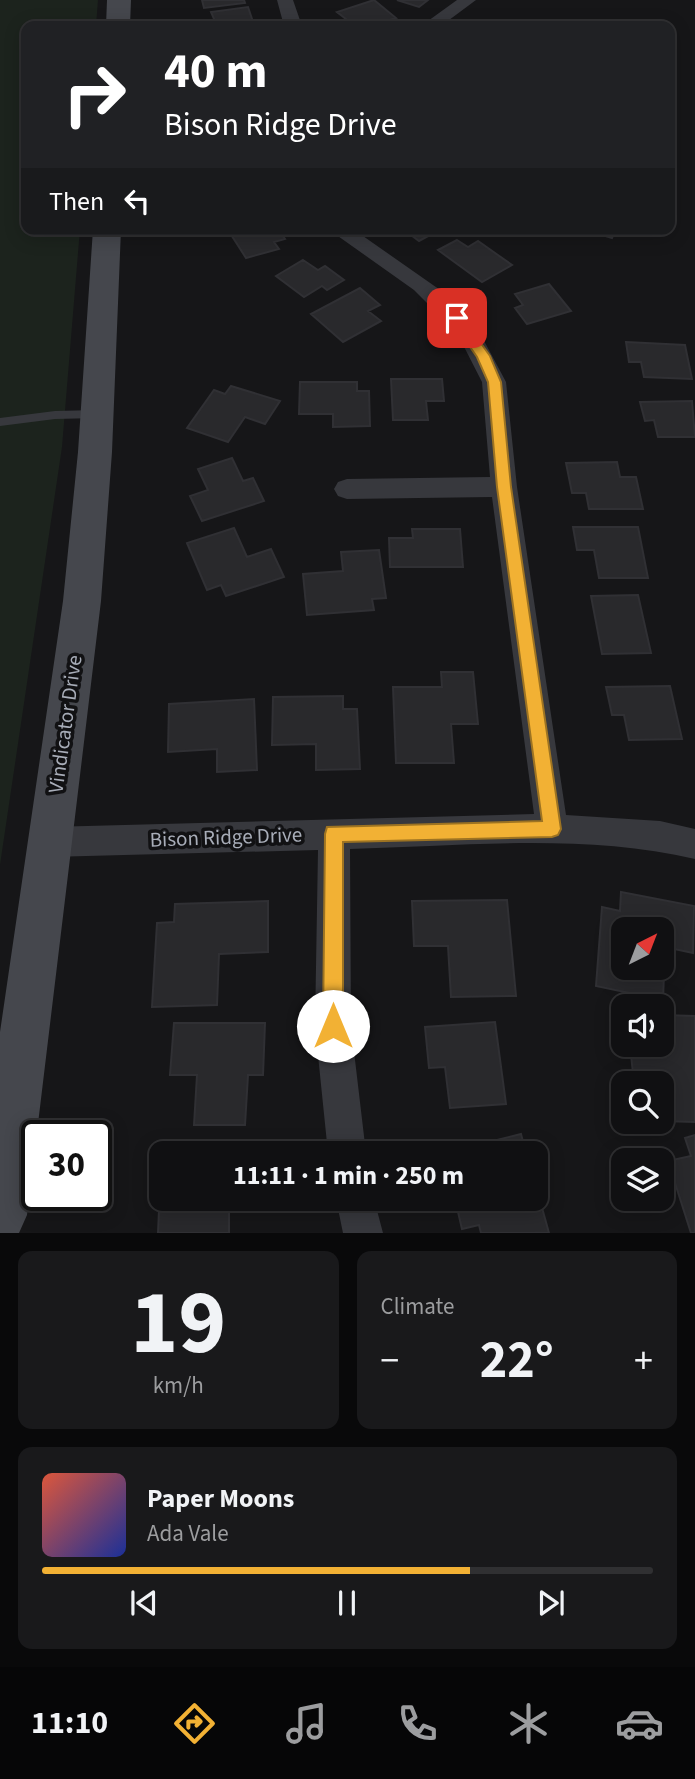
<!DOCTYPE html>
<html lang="en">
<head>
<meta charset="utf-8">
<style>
  :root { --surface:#101012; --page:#19191b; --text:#f1f3f6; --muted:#9c9d9f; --line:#303032; --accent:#f2b134 }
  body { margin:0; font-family:"Source Sans 3",sans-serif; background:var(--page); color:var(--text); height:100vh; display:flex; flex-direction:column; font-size:26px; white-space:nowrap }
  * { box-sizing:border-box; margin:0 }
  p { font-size:23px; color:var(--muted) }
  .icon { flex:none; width:38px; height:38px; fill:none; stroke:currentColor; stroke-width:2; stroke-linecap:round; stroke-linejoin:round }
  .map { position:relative; height:1233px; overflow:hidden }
  .side { display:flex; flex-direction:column; gap:18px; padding:18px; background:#09090a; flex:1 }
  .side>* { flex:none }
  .banner { position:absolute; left:21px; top:21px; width:654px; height:214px; border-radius:14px; box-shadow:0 4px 18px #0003,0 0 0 2px var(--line); background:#202124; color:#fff; overflow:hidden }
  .needle { width:46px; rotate:42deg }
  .controls { position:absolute; left:611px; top:917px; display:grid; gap:14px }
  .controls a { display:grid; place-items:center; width:63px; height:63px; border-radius:14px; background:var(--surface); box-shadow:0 4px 18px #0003,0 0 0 2px var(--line); font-size:35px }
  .speed { position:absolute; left:21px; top:1120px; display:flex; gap:14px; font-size:35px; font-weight:700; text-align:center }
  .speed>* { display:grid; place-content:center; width:91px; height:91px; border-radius:50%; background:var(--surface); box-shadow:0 4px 18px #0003,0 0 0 2px var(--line); line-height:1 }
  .speed .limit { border:4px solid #111; border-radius:10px; background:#fff; color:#111 }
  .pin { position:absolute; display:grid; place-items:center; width:60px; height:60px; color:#fff; margin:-30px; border-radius:14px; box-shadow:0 4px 10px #0006 }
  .me { position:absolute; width:77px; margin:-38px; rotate:0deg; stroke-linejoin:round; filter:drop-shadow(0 0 5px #0008) }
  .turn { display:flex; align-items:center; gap:24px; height:147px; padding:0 28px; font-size:32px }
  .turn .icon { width:91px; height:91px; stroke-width:2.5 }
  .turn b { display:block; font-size:49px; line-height:60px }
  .then { display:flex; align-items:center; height:66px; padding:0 28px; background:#0003; gap:14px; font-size:26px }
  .big { font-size:52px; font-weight:700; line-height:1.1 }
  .side .card { flex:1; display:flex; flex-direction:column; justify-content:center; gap:10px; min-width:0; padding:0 24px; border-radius:14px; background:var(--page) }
  .side .dial { align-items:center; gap:0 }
  .dial b { font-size:91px; line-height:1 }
  .song { display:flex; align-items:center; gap:21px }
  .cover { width:84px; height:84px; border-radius:10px; background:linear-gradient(135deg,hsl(10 70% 55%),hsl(230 70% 35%)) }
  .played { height:7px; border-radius:4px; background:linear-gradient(90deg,var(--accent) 70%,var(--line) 70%) }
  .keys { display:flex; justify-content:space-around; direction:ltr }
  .heat { display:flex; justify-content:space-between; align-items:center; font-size:38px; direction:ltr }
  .side .tiles { flex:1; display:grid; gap:18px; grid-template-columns:1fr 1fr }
  .card:last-child { grid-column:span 2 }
  .trip { position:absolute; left:149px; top:1141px; width:399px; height:70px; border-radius:14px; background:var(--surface); box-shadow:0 4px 18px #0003,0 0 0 2px var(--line); font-weight:700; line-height:70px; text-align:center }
  .tabs { display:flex; height:112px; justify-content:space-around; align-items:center; background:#060607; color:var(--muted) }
  .tabs .icon { width:49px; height:49px }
  .tabs .current { color:var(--accent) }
  .tabs b { font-size:32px; color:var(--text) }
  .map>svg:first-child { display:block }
  .green { fill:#1c231d }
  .building { fill:#29292c; stroke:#303034; stroke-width:2; fill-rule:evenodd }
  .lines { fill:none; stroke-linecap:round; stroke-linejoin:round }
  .service { fill:#37383d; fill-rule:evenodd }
  .minor { fill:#37383d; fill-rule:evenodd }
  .secondary { fill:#45474d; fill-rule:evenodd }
  .route { fill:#f2b134; stroke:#9d7322; stroke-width:2 }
  .labels { text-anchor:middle; stroke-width:7; stroke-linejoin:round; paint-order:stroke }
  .street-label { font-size:21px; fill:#a8adb8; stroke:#111113 }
</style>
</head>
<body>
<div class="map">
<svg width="695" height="1233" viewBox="0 0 695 1233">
  <rect width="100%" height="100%" fill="#161618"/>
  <path class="green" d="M 0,0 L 98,0 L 96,26 L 26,26 L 26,229 L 80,229 L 62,447 L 0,865 Z"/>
  <path class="building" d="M 202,0 L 244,0 L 245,3 L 204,8 Z
    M 374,0 L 396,18 L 370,26 L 355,26 L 337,12 Z
    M 397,0 L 428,0 L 419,7 Z
    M 248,7 L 253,22 L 244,23 L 246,26 L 217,26 L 211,12 Z
    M 245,229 L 278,229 L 285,239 L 274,242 L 279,249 L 246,258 L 230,233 Z
    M 403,229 L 441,229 L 419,241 Z
    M 583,229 L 616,229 L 612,238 Z
    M 457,240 L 468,247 L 478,241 L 512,265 L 482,282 L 438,250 Z
    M 303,260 L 318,270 L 325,266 L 344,280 L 327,290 L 322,286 L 304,297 L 276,276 Z
    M 549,284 L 571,311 L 527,324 L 515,308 L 523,305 L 515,294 Z
    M 360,288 L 380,305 L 368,311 L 381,321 L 343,342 L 311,314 Z
    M 626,342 L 685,345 L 692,379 L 644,377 L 641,362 L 629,362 Z
    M 391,379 L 442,379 L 444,401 L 426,401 L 428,420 L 393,420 Z
    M 300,382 L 357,382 L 357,391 L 369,391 L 370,426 L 333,427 L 333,414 L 299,414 Z
    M 231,386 L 280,401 L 265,424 L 245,417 L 228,442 L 187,428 L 214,390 L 225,394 Z
    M 692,401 L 695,437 L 658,437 L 654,420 L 645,421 L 640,402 Z
    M 232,458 L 243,481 L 253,478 L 264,501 L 202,521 L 190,496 L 208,490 L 198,469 Z
    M 617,462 L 620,477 L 636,477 L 643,509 L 589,509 L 586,493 L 572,493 L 566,463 Z
    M 573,527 L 638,527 L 648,578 L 599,578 L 594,550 L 577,550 Z
    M 234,528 L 247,557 L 271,549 L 284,577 L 226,596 L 221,585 L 207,590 L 187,543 Z
    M 412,529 L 460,529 L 463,567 L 390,567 L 389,538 L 413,538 Z
    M 379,550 L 386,598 L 372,599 L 374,610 L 307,615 L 303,574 L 343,571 L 341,552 Z
    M 638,595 L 651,653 L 602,654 L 591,596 Z
    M 441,672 L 473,672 L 478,724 L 451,724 L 454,763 L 396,763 L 393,687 L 442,687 Z
    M 670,686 L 682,739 L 629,740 L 624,715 L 612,715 L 606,687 Z
    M 343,696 L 343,709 L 357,709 L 360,769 L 316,770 L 316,744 L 272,745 L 273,697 Z
    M 254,699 L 257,770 L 217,772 L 217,749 L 168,752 L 169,704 Z
    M 621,892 L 694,906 L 693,953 L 665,947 L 663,1000 L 596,986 L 602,907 L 620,911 ZM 623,929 L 662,929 L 662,968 L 623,968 Z
    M 507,900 L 516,996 L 451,997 L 448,946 L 414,946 L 412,901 Z
    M 268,901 L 268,952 L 219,954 L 217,1005 L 152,1007 L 157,923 L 174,922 L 175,904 Z
    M 662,1015 L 695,1016 L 695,1122 L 662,1121 L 662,1083 L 634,1083 L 630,1045 L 662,1045 Z
    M 495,1022 L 506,1104 L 450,1108 L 445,1067 L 429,1068 L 425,1027 Z
    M 174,1023 L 265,1023 L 263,1075 L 248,1075 L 245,1125 L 194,1125 L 197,1075 L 170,1075 Z
    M 521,1134 L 526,1153 L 444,1153 Z
    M 695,1135 L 695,1233 L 691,1233 L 668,1161 L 691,1156 L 685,1138 Z
    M 268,1143 L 268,1153 L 180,1153 L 180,1147 Z
    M 161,1164 L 161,1199 L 268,1199 L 268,1204 L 229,1205 L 229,1233 L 158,1233 Z
    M 536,1186 L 549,1233 L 481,1233 L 479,1225 L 462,1229 L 455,1199 L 536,1199 Z"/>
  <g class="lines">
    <path class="service" d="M 97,410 L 103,414 L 97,418 L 55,419 L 0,426 L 0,418 L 55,411 Z"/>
    <path class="minor" d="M 277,0 L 293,0 L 302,26 L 284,26 Z
      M 457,0 L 476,0 L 441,26 L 421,26 Z
      M 328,229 L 353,229 L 453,299 L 475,324 L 506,382 L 517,487 L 566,815 L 660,821 L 695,829 L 695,859 C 583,833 464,846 350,849 L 351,1026 L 366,1153 L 328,1153 L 315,1026 L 318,850 L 49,857 L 38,853 L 33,842 L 38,831 L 49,827 L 534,814 L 492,497 L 347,499 L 338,496 L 334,489 L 338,482 L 347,479 L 490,477 L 482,382 L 457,333 L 414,290 Z
      M 336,1199 L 374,1199 L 383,1233 L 343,1233 Z"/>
    <path class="secondary" d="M 107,0 L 131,0 L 130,26 L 106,26 Z
      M 93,229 L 121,229 L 112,452 L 101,601 L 27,1215 L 19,1233 L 0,1233 L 0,1032 L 63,601 L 78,452 Z"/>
  </g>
  <path class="route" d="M 457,314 L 461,315 L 490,356 L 501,382 L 511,487 L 561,829 L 558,835 L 552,837 L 343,842 L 343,1026 L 340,1033 L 333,1036 L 326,1033 L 323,1026 L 325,834 L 327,827 L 542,821 L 497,487 L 488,382 L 477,357 L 450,318 Z"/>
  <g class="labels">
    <g class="street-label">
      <text transform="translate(65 724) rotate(-82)" y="7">Vindicator Drive</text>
      <text transform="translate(226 837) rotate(-2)" y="7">Bison Ridge Drive</text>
    </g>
  </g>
</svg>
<div class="controls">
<a><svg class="needle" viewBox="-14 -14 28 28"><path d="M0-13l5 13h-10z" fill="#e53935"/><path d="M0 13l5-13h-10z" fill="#9c9d9f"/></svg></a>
<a><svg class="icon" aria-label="sound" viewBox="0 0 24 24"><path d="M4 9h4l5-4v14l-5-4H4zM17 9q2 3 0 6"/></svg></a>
<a><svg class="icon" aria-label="search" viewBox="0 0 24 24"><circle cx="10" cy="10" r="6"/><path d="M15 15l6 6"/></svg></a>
<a><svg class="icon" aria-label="layers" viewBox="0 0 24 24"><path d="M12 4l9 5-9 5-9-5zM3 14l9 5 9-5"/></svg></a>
</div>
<div class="speed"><div class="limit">30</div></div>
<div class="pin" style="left:457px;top:318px;background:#d93025"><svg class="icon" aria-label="arrive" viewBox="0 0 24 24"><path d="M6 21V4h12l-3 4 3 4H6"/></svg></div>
<svg class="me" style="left:333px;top:1026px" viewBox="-20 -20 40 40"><circle r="19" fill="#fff"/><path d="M0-13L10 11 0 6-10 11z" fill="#f2b134"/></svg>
<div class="trip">11:11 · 1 min · 250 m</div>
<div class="banner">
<div class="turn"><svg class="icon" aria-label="right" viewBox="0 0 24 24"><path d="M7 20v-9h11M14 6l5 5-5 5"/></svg><div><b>40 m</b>Bison Ridge Drive</div></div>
<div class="then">Then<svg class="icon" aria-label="left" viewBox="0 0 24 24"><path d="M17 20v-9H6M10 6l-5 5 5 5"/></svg></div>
</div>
</div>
<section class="side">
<div class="tiles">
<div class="card dial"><b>19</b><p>km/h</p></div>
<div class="card"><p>Climate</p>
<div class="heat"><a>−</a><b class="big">22°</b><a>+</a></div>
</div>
<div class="card">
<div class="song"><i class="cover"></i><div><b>Paper Moons</b><p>Ada Vale</p></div></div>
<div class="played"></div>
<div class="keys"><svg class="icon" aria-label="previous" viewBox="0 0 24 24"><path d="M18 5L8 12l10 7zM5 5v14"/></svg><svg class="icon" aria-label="pause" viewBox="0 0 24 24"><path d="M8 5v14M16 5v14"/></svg><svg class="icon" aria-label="next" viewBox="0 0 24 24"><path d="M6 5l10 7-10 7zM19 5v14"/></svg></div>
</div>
</div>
</section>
<nav class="tabs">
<b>11:10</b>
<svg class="icon current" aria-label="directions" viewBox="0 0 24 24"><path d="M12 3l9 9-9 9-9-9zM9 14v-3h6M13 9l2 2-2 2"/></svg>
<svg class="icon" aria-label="music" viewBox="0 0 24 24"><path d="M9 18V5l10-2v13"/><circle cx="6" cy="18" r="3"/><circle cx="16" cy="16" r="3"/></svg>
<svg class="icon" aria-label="phone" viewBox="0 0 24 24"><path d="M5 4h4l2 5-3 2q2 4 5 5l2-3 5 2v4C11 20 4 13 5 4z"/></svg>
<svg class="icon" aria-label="climate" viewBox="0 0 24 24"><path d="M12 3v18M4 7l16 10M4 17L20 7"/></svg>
<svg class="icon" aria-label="car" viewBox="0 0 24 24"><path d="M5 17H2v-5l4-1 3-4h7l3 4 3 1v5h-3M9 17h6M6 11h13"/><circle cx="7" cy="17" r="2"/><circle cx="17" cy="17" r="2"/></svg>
</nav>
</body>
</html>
